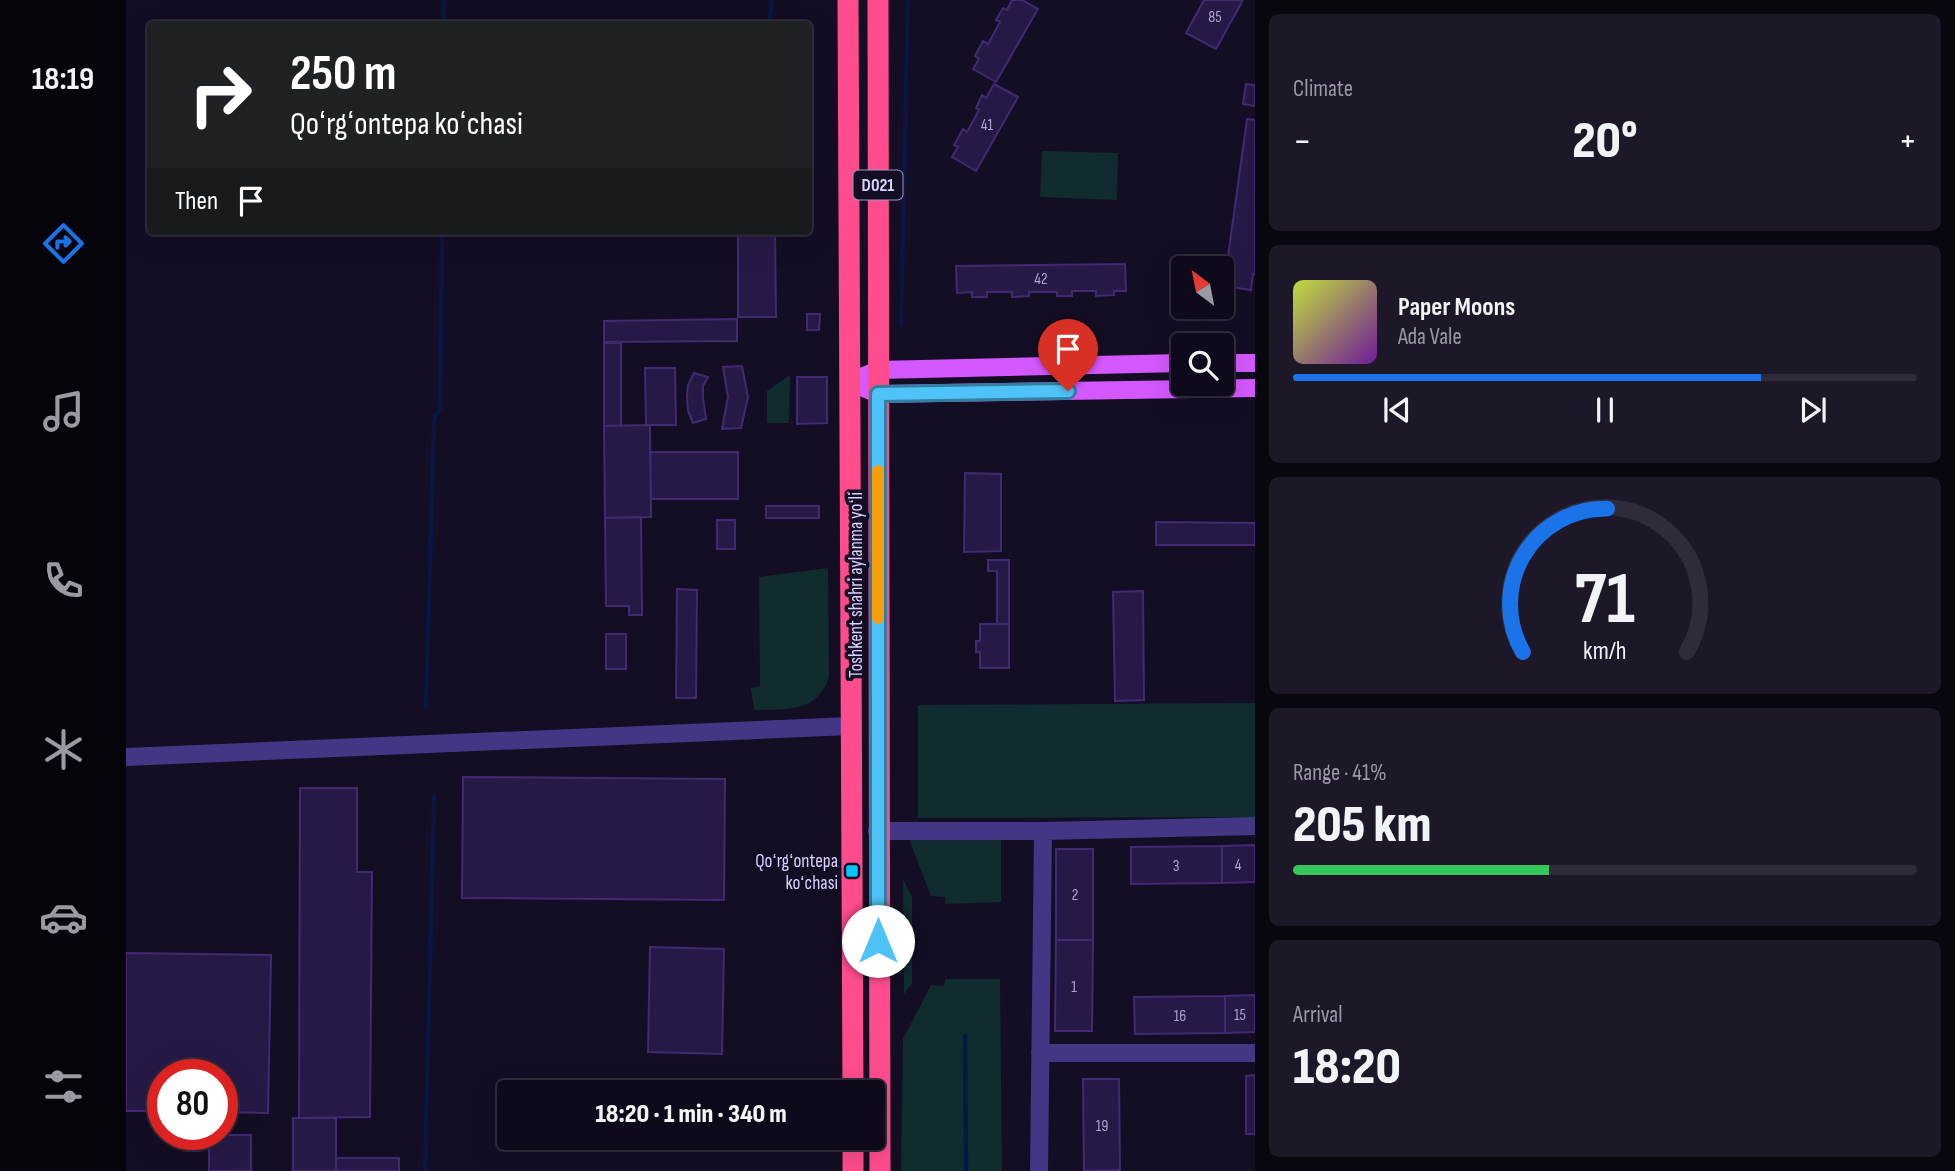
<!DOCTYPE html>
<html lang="en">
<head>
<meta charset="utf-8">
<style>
  :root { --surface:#0f0a1b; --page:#1d1828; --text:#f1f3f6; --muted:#9b9aa3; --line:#2f2b3a; --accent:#1a73e8 }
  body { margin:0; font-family:"Sofia Sans Condensed",sans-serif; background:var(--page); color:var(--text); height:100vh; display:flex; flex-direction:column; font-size:26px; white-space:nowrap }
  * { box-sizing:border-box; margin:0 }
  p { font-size:23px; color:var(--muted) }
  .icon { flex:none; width:38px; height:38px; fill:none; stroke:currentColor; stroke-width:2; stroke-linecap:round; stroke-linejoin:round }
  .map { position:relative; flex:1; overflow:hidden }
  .side { display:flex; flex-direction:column; gap:14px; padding:14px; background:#08060f; width:700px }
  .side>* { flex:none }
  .guide { position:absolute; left:21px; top:21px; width:665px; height:214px; border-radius:7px; box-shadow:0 7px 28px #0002,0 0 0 2px var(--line); background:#202124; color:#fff; overflow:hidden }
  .needle { width:46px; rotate:328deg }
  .tools { position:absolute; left:1045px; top:256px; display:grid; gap:14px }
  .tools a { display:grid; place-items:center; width:63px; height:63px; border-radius:7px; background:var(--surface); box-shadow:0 7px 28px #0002,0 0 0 2px var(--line); font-size:35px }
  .speed { position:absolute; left:21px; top:1059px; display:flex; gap:14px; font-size:35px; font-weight:700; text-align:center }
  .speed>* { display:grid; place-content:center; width:91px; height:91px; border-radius:50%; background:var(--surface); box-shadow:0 7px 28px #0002,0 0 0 2px var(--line); line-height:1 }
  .speed .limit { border:10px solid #d22; background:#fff; color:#111 }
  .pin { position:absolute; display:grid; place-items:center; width:60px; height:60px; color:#fff; margin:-72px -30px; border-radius:50% 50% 50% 0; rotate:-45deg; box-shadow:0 0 7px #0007 }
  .pin .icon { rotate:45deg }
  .me { position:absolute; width:77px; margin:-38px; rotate:0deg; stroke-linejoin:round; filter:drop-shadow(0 0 5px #0008) }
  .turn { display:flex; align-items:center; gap:24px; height:147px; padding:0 28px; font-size:32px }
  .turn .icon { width:91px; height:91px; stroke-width:2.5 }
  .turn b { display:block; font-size:49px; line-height:60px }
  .then { display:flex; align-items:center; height:66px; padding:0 28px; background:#0003; gap:14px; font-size:26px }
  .big { font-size:52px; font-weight:800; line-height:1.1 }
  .side .tile { flex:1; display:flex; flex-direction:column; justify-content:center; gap:10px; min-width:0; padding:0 24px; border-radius:10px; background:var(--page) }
  .side .dial { align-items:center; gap:0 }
  .dial svg { height:182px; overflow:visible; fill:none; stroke:var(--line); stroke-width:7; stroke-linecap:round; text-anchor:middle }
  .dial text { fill:var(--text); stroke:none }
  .song { display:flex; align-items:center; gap:21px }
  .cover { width:84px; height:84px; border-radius:10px; background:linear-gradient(135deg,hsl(70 70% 55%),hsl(280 70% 35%)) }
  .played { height:7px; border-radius:4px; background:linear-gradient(90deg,var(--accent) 75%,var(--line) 75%) }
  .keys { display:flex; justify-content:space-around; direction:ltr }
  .heat { display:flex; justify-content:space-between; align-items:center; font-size:38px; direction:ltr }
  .charge { height:10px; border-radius:5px; background:linear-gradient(90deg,#34c759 41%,var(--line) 0) }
  .trip { position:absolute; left:371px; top:1080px; width:388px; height:70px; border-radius:7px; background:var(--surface); box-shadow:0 7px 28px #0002,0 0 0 2px var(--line); font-weight:800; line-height:70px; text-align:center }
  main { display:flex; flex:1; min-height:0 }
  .menu { display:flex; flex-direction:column; width:126px; justify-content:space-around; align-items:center; background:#06040b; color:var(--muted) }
  .menu .icon { width:49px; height:49px }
  .menu .on { color:var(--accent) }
  .menu b { font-size:32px; color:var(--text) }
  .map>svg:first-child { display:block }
  .green { fill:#102c2f }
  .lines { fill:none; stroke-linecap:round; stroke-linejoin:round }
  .stream { stroke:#081743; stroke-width:4.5 }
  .building { fill:#271946; stroke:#412a73; stroke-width:2 }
  .minor { stroke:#433785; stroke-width:18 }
  .major { stroke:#d458ff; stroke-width:18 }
  .highway { stroke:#ff4c8d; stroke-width:21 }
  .route-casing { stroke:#337fa1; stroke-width:18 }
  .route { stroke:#4fc3f7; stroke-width:12 }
  .slow { stroke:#f59e0b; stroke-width:12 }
  .poi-dot { fill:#00c6fc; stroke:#140e24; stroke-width:2.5 }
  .labels { text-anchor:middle; stroke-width:7; stroke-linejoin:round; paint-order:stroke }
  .number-label { font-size:16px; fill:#afa3d1 }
  .shield { fill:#140e24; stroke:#a096bd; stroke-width:2 }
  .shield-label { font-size:18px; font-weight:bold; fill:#dcd1ff }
  .street-label { font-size:19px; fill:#dcd1ff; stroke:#140e24 }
  .poi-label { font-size:19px; fill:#dcd1ff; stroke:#140e24; text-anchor:end }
</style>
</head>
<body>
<main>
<nav class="menu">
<b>18:19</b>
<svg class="icon on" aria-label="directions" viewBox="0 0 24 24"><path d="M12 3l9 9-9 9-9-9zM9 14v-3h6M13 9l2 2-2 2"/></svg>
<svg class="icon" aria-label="music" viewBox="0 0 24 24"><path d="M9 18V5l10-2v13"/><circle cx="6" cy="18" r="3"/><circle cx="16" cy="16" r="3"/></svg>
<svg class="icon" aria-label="phone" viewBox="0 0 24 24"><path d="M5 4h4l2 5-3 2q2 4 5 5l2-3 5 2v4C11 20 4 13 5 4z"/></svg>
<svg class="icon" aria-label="climate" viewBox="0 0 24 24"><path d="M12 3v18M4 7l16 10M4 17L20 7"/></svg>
<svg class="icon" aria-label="car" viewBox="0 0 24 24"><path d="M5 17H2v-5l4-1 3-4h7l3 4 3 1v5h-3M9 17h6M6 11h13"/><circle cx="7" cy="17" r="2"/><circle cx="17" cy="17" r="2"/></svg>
<svg class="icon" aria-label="filters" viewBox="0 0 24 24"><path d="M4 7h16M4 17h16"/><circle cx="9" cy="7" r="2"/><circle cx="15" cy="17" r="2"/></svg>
</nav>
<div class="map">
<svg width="1129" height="1171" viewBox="0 0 1129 1171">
  <rect width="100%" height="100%" fill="#140e24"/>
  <path class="green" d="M 916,151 L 992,153 L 991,200 L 914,197 Z
    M 664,375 L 663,423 L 641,423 L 641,391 Z
    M 702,568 L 703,677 C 691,714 659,709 628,710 L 625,688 L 634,686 L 633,577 Z
    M 1129,703 L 1129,817 L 792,818 L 792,705 Z
    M 783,839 L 875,839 L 875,902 L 819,904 L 819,897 L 805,896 Z
    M 777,879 L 786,897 L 786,983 L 778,994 Z
    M 819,979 L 874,979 L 876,1171 L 775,1171 L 777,1039 L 805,985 L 818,986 Z"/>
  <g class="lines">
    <path class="stream" d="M 317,24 L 318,0
      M 643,24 L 646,0
      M 775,325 L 782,0
      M 300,706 L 308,419 L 314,408 L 316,231
      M 839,1036 L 840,1171
      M 299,1171 L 308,795"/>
  </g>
  <path class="building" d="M 886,0 L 896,0 L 912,9 L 870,82 L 847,69 L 853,59 L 849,56 L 857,41 L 862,44 L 874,22 L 870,20 L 877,8 L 881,10 Z
    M 1078,0 L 1117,0 L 1090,49 L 1060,33 Z
    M 868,84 L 892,97 L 850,171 L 826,157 L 832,147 L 828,145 L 837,129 L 841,132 L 853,110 L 850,108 L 856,95 L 860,98 Z
    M 1120,84 L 1129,85 L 1129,106 L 1117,104 Z
    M 1121,119 L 1129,120 L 1129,274 L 1127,274 L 1125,290 L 1098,286 Z
    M 612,231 L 649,231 L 650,317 L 612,317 Z
    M 999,264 L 1000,291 L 988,291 L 988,295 L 970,296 L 970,291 L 946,291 L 946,296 L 931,296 L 931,292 L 903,292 L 903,296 L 886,297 L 886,292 L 861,292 L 861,297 L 846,297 L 846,292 L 831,293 L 830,266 Z
    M 681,314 L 694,314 L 693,330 L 681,330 Z
    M 611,319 L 611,341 L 478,342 L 478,321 Z
    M 478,343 L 495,343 L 495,426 L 478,426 Z
    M 616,366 L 622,397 L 615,428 L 596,429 L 602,397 L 597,367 Z
    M 519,368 L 549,368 L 550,425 L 520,425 Z
    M 568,373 L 582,377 L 577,386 L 577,398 L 580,419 L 567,423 L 562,411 L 561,397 L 562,385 Z
    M 671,377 L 701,377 L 701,423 L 671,424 Z
    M 524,425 L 525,517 L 479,518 L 478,426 Z
    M 524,452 L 612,452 L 612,499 L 525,499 Z
    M 839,473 L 875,474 L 875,551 L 838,552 Z
    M 640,506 L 693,506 L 693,518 L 640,518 Z
    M 515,517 L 516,615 L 503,615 L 503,606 L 480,606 L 479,518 Z
    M 591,520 L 609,520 L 609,549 L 591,549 Z
    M 1030,522 L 1129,523 L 1129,545 L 1030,545 Z
    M 862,560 L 883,560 L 883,624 L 871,624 L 871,571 L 862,571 Z
    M 551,589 L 571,590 L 570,698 L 550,698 Z
    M 1017,591 L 1018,700 L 989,701 L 987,592 Z
    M 854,624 L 883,624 L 883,668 L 854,668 L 854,652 L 850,652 L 850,641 L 854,641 Z
    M 480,634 L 500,634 L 500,669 L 480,669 Z
    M 337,777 L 599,779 L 598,900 L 336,898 Z
    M 174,788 L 231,788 L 231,872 L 246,872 L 244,1117 L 173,1118 Z
    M 1129,845 L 1129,882 L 1096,883 L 1096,846 Z
    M 1096,846 L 1096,883 L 1005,884 L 1005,847 Z
    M 930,849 L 967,849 L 967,940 L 930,940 Z
    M 930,940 L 967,940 L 966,1031 L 929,1031 Z
    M 524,947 L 598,949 L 596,1054 L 522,1052 Z
    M 0,953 L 145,955 L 142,1113 L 96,1112 L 96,1074 L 37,1074 L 37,1111 L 0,1111 Z
    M 1129,995 L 1129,1032 L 1099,1033 L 1099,996 Z
    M 1099,996 L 1099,1033 L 1009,1034 L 1008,997 Z
    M 1129,1075 L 1129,1134 L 1120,1134 L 1120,1076 Z
    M 957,1079 L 993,1079 L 994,1170 L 958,1171 Z
    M 167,1118 L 210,1118 L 210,1171 L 167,1171 Z
    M 83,1135 L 125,1135 L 125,1171 L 83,1171 Z
    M 210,1158 L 273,1158 L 273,1171 L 210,1171 Z"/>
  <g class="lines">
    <path class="minor" d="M 0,757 L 724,726
      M 751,831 L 917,831
      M 914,1053 L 1129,1053
      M 913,1171 L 917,831 L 1129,826"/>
    <path class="major" d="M 1096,363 L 1129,363
      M 723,382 L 752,394 L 1129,388
      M 723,382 L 752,370 L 1057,363"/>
    <path class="highway" d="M 722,0 L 727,1092
      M 752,0 L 754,1171
      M 727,1138 L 727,1171"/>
  </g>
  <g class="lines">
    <g class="route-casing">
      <path id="route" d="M 752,941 L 752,394 L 942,391"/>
    </g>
    <use href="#route" class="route"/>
    <path class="slow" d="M 752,618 L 752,471"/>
  </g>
  <rect class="poi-dot" x="719" y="864" width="14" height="14" rx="3.5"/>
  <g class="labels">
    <g class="number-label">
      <text x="1089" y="22">85</text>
      <text x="861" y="130">41</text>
      <text x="915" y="284">42</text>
      <text x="1112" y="870">4</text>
      <text x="1050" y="871">3</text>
      <text x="949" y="900">2</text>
      <text x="948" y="992">1</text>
      <text x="1114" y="1020">15</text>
      <text x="1054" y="1021">16</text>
      <text x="976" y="1131">19</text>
    </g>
    <rect class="shield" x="727.5" y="170.5" width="49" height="29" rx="5"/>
    <g class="shield-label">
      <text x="752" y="191">D021</text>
    </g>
    <g class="street-label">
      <text transform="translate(729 585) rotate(-90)" y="7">Toshkent shahri aylanma yoʻli</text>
    </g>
    <g class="poi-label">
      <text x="712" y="867">Qoʻrgʻontepa<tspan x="712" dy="22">koʻchasi</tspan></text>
    </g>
  </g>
</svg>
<div class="tools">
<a><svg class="needle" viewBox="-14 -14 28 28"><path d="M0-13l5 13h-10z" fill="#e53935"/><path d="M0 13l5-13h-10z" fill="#9b9aa3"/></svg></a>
<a><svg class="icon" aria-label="search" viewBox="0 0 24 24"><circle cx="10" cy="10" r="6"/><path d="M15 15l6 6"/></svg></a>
</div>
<div class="speed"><div class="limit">80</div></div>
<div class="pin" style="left:942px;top:391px;background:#d93025"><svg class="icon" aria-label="arrive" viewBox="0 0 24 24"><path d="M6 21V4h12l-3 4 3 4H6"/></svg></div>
<svg class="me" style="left:752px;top:941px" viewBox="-20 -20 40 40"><circle r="19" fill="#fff"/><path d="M0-13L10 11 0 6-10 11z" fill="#4fc3f7"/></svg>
<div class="trip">18:20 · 1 min · 340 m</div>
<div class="guide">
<div class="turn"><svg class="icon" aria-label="right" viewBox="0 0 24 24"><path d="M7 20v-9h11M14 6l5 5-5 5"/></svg><div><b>250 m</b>Qoʻrgʻontepa koʻchasi</div></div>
<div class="then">Then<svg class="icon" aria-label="arrive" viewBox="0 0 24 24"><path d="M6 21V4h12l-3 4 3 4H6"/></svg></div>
</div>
</div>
<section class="side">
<div class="tile"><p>Climate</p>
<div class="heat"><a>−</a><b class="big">20°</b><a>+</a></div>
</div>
<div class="tile">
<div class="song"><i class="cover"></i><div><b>Paper Moons</b><p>Ada Vale</p></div></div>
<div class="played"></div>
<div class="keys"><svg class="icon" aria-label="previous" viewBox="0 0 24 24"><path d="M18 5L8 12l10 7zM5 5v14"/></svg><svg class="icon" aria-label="pause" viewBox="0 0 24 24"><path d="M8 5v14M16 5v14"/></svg><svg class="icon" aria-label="next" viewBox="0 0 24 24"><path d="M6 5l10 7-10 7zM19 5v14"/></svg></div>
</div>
<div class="tile dial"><svg viewBox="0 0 100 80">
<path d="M14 69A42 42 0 1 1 86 69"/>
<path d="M14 69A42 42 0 0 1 51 6" stroke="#1a73e8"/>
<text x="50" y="56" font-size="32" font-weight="700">71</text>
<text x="50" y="72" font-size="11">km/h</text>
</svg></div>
<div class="tile"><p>Range · 41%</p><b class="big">205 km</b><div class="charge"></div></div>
<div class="tile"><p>Arrival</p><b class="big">18:20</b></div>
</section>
</main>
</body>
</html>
